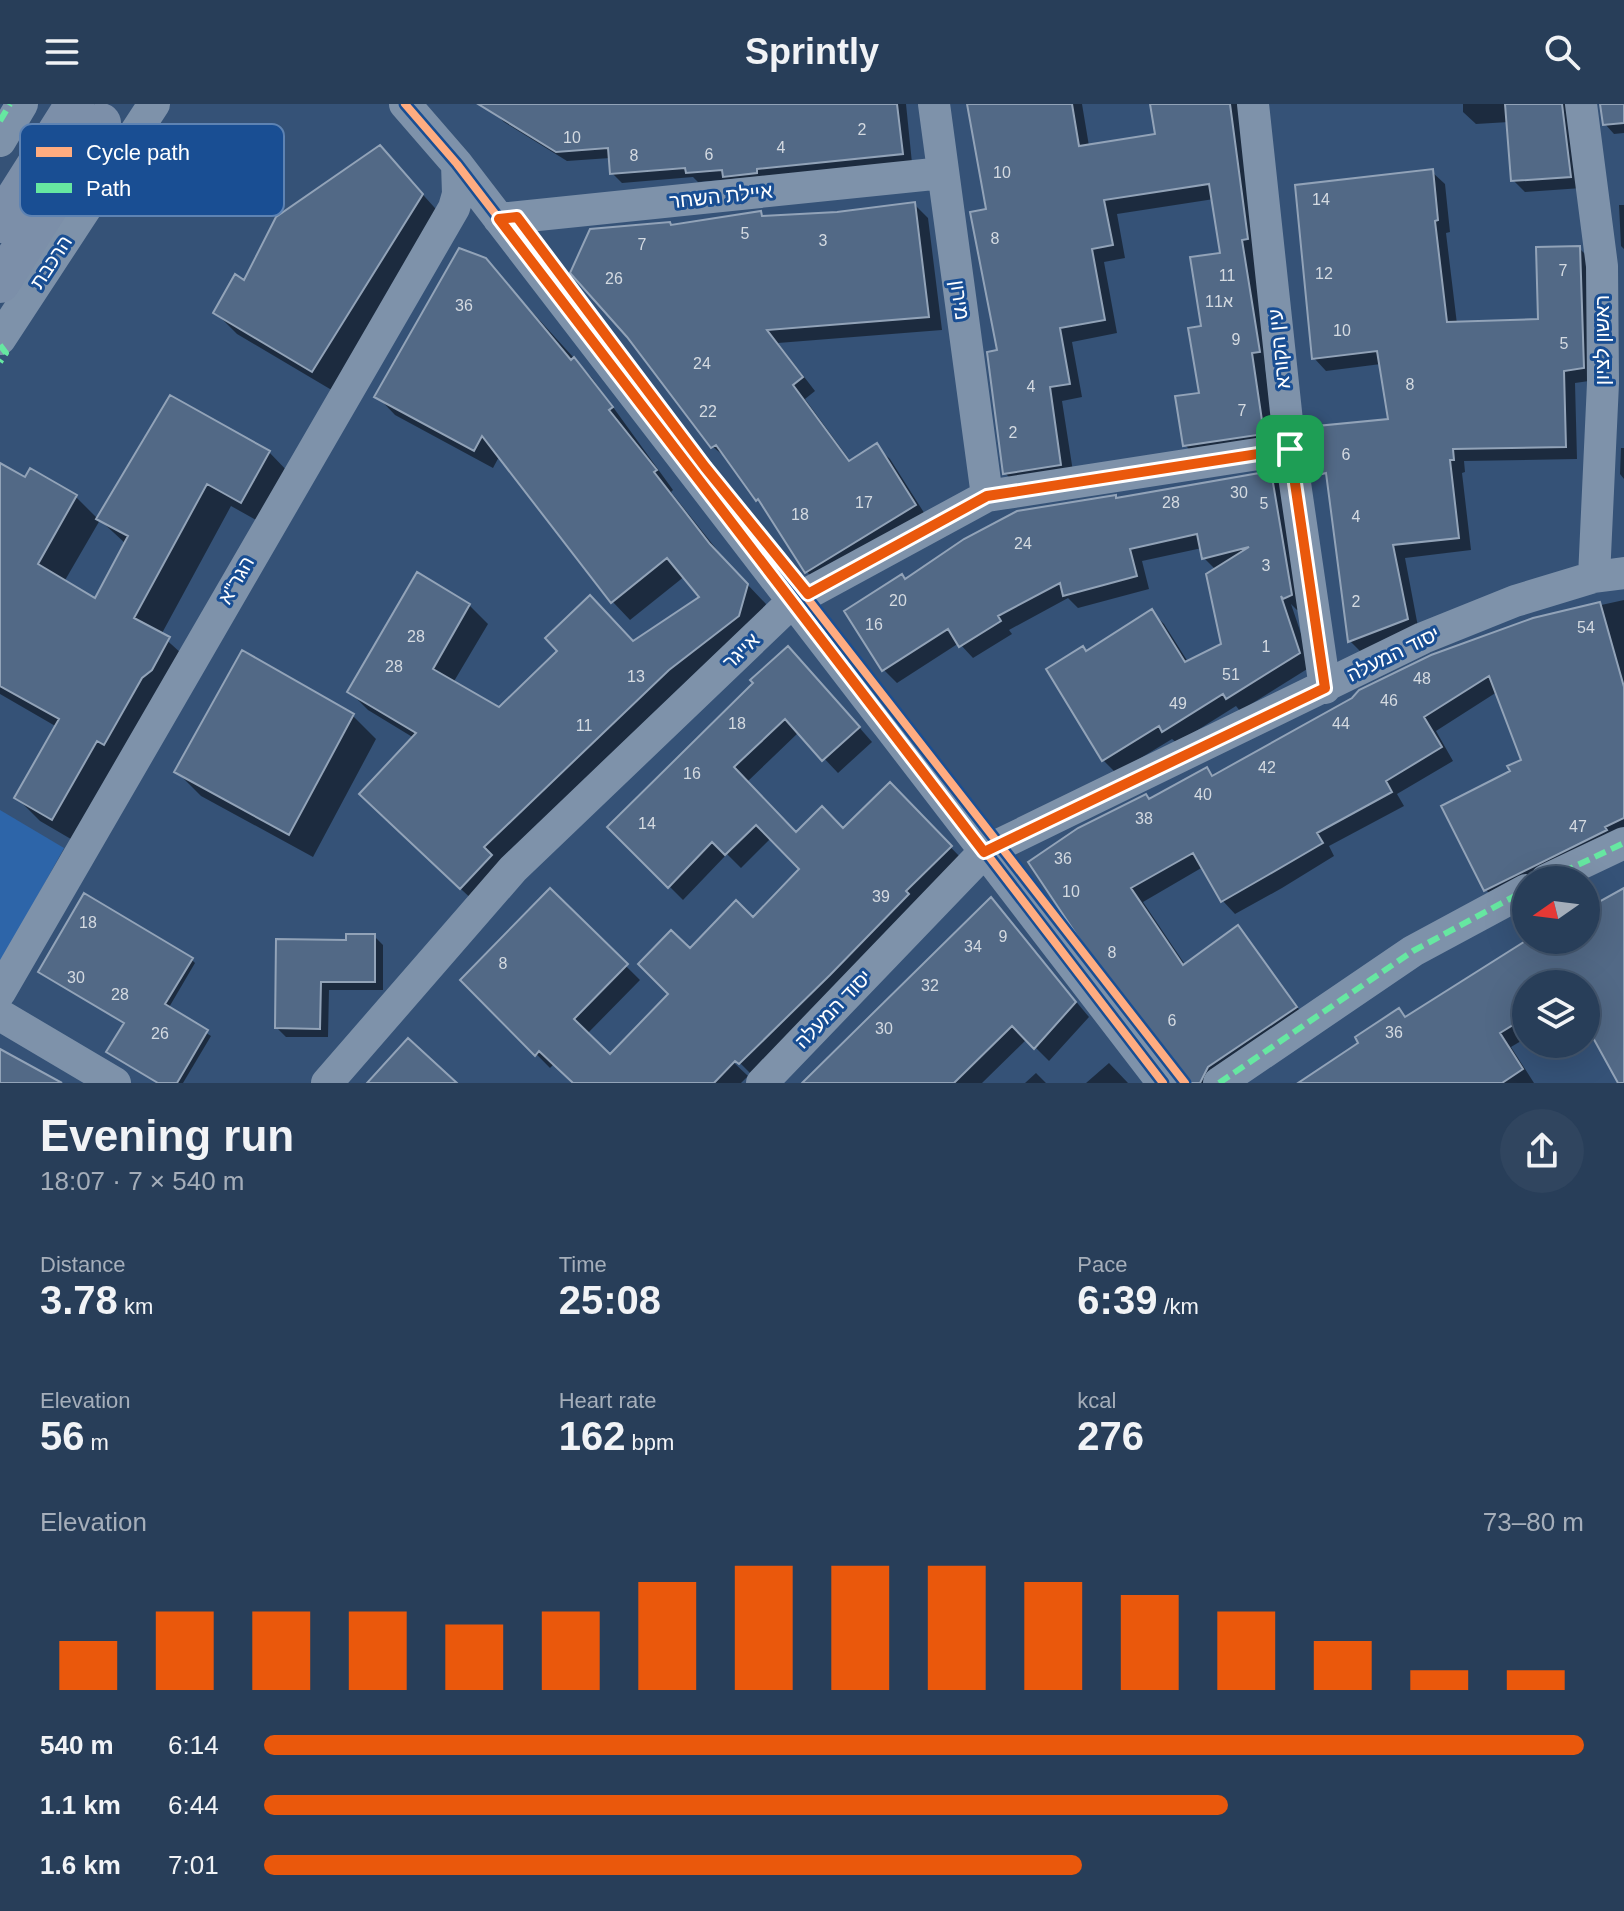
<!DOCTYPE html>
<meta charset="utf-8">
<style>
:root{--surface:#283e59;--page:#30455f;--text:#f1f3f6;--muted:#a5aeba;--line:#44576f;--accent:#ea580c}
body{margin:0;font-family:Helvetica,"Noto Sans Hebrew",sans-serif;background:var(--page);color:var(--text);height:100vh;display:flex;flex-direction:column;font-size:30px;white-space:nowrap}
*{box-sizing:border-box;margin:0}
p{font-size:26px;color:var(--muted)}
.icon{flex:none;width:44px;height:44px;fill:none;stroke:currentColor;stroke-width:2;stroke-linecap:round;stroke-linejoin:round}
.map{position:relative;height:979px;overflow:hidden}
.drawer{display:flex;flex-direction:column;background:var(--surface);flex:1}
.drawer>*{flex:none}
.needle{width:52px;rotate:256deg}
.tools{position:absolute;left:1512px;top:762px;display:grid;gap:16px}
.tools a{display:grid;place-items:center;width:88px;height:88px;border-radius:50%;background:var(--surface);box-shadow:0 8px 32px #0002,0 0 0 2px var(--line);font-size:40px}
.pin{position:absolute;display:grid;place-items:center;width:68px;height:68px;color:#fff;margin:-34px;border-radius:16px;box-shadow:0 4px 12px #0006}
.round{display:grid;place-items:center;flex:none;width:84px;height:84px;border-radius:42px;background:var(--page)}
.overview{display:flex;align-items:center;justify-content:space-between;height:136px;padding:0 40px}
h1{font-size:44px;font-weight:600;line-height:60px}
.stats{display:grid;grid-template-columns:repeat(3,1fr);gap:12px;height:136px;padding:8px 40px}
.stats div{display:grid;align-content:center}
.stats b{font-size:40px;font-weight:600}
.stats small{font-size:22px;font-weight:400}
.stats p{font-size:22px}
.chart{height:224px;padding:16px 40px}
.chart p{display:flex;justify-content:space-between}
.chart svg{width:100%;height:144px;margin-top:8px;stroke:var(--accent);stroke-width:6}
ul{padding:0 40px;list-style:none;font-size:26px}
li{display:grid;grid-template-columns:128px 96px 1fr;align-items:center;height:60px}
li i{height:20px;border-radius:10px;background:var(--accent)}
header{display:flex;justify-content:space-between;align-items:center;height:104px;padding:0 40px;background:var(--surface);font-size:36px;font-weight:600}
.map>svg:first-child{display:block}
.green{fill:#2d65a9}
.shadow{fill:#0007;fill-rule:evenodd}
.building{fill:#526986;stroke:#92a3b8;stroke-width:2}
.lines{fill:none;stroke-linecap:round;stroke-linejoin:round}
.minor{stroke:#7e92aa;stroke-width:32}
.major{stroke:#7c8fa9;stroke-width:40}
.quiet{stroke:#66e7a1;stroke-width:6;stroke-dasharray:12 6;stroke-linecap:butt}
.cycleway-casing{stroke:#194e93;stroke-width:13}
.cycleway{stroke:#ffac80;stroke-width:8}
.route-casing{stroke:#fff;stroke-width:16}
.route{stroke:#ea580c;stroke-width:10}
.labels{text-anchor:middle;stroke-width:6;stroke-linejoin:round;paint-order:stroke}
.number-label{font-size:16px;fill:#d4dae1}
.street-label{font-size:20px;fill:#fff;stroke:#194e93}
.key{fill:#194e93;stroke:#5e83b3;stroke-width:2}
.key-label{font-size:22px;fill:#fff}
</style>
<header><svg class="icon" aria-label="menu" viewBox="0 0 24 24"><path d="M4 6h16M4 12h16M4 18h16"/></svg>Sprintly<svg class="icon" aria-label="search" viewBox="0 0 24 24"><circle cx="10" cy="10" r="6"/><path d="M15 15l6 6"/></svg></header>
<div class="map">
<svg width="1624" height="979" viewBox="0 0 1624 979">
<rect width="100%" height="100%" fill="#355277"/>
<path class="green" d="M0,706L64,744L0,861Z"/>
<path class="shadow" d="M498,0H906L912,59L698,78L693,73L622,79L612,69L610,54L567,57L504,18L494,8Z
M969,0H1082L1089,42L1157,32L1152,0H1241L1273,261L1265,262L1277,343L1199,355L1185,341L1201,291L1203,224L1222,150L1214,95L1117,110L1125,154L1104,158L1117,229L1072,238L1082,293L1062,297L1074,374L1019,383L1005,369L988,107Z
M1463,0H1581L1582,84L1525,88L1513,76L1509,18L1476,20L1463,8Z
M1601,0H1624V35V29L1614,30L1605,20Z
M380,43L443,113L335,288L237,230L215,208Z
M1432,68L1445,80L1450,128L1446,129L1457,220L1540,217L1579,144L1592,157L1596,276L1575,279L1577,355L1464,357L1465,368L1462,369L1471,446L1405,454L1419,528L1363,550L1350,537L1329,374L1324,369L1390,317L1381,260L1326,267L1314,254Z
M914,100L928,114L942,226L778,239L815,287L805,295L851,358L876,342L890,355L928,415L820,481L807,468L767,406L728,355L713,343L628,232L728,117L761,109L765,114L837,110Z
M1619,101H1624V145L1621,142Z
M485,156L592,274L673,386L671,388L729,461L766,500L757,530L479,802L380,709L414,634L368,606L350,588L469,501L488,520L453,579L499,606L560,547L634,539L702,493L685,472L630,516L612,497L500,351L493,364L395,311L377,292Z
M1621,344H1624V375L1620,370Z
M269,348L292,372L265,421L231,402L161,531L192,559L76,738L40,717L16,693L57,623L0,590V364L26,376L31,367L76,393L98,415ZM100,416L126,440L96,497L64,478Z
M1270,369L1283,382L1304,504L1297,506L1291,500L1312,562L1240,607L1236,602L1177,639L1172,635L1116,669L1103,656L1086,548L1151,507L1164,520L1188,558L1223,541L1216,466L1204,454L1202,444L1142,457L1149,485L1078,504L1068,494L1009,526L1012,530L973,554L959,539L897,579L884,566L906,477L1118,396Z
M1624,496V733L1499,799L1486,786L1512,668L1523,657L1497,588L1436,627L1453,657L1397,690L1404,702L1329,742L1334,752L1282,784L1235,810L1222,796L1203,763L1143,798L1186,862L1237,824L1308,917L1219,979H1190L1104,868L1030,758L1207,665L1215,673L1533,516Z
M802,558L872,638L838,669L799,628L747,678L797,731L843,726L890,681L964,757L754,973L733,952L730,955L748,972L741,979H575L554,960L550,964L463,876L550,787L640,876L587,930L610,952L671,890L690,847L753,816L802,765L771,734L741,764L727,750L683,796L610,723Z
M352,611L376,635L313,753L201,692L177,668Z
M1624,788V979H1618L1586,918V880H1526V934L1511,943L1534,979H1302L1533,836H1586V808Z
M991,796L1089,913L1049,957L1027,935L982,979H802L866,922Z
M374,832L383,841V886H329L328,933H286L277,924L348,838Z
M191,855L195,859L168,905L211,932L183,979H159L126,920Z
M1109,959L1128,979H1086Z
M1036,969L1046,979H1025Z"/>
<path class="building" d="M478,0H897L903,50L757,65V69L723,73L722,66L686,69L685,64L610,70L608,44L556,48Z
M967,0H1072L1079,42L1155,30L1150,0H1230L1248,135L1242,136L1260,248L1252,249L1264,330L1183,342L1175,292L1199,289L1188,224L1201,222L1190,153L1220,149L1209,80L1104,96L1113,141L1092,145L1105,216L1060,224L1070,280L1050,283L1061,361L1003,370L987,248L997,246L970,108L986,105Z
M1505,0H1562L1571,73L1511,77Z
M1600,0H1624V19L1603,21Z
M380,41L423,90L312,268L213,209L235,170L244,176L276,113Z
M1433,65L1438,116L1435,117L1447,218L1538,215L1536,143L1580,142L1584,264L1564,267L1566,343L1453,345L1454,356H1450L1459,434L1393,441L1408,515L1348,538L1326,369L1322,370L1317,322L1388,315L1377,247L1312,255L1295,81Z
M915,98L929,213L767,226L803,273L793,281L849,357L877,339L916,401L805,469L758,395L756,397L716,341L711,344L627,233L570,169L590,125L670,118L671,121L761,107L762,112L837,108Z
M459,144L486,154L571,256L574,253L613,303L609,306L657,366L654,368L710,440L748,480L739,512L669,566L484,743L492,751L460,785L359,690L416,629L347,588L417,468L470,500L433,565L499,603L557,547L545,534L590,491L633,537L699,493L667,454L611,499L482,332L474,347L374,293Z
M170,291L270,347L241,399L207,380L134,514L170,533L152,566L142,574L104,641L97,637L52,716L14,694L59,615L0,582V359L25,373L30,364L77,391L38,460L95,494L128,432L96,415Z
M1271,367L1292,491L1283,495L1281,492L1300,549L1226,595L1223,590L1162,628L1159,622L1102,657L1046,565L1083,542L1086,547L1152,505L1185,558L1221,540L1206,470L1249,443L1202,455L1197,430L1130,445L1137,472L1063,492L1060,479L998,512L1001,517L959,543L948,525L882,567L844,507L902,470L905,475L964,435L1017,407L1116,391V394Z
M1600,498L1624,583V714L1605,723L1607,726L1484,787L1441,702L1510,667L1507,662L1521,656L1489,572L1424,613L1442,643L1386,677L1392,688L1317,729L1323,739L1268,771L1221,798L1193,749L1131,784L1183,861L1238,821L1297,903L1208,963L1200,979H1188L1104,867L1102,869L1028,758L1078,724L1146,690L1149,695L1207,663L1212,672L1352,594L1359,586L1431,551L1533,514Z
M788,542L860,623L822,657L785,615L734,663L796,728L822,702L843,724L890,678L952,742L906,787L909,790L830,871L739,960L735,957L714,979H573L539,947L535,952L460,876L550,784L628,860L574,915L610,950L668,890L638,860L671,826L690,844L736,796L753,813L799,765L756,721L725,751L712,738L668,784L607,723L753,579L750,576Z
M242,546L354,610L289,731L174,668Z
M1624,784V979H1618L1586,921V880H1526V913L1500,929L1523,965L1502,979H1298L1358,939L1355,933L1399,904L1405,913L1527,836H1586V805Z
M84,789L193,854L165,900L208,926L177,979H158L106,948L124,919L38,868Z
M991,793L1076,898L1034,945L1012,922L954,979H802Z
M346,830H375V878H321L320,925L275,924L276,835L346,836Z
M408,934L457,979H367Z
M0,945L62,979H0Z"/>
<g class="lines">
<path class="minor" d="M405,0L457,60L1163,979
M934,0L987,392
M1253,0L1290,345L1325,584
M1581,0L1602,162L1603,279L1594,473
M0,37L22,0
M499,115L943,69
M0,235L154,0
M1546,776L1624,739
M0,888L454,104L458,90L457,60
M0,911L115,979
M327,979L513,765L792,498L987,392L1290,345
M762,979L984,748L1423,534L1515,497L1594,473L1624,469
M1219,979L1413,847L1526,786"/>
<path class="major" d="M0,119L74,2
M0,179L101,19"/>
<path class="quiet" d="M0,17L10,0
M0,241L6,249L0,258
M1546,776L1624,739
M1219,979L1413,847L1526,786"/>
<defs>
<path id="cycleway" d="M405,0L457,60L1163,979
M517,113L654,295
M702,359L1185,979"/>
</defs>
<use href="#cycleway" class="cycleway-casing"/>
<use href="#cycleway" class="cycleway"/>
</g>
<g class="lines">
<defs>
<path id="route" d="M517,113L705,363L808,490L987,392L1290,345L1325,584L984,748L499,115Z"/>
</defs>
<use href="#route" class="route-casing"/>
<use href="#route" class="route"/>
</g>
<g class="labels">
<g class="number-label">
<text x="862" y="31">2</text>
<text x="572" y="39">10</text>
<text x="781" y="49">4</text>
<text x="709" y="56">6</text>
<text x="634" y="57">8</text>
<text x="1002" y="74">10</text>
<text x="1321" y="101">14</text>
<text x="745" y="135">5</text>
<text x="995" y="140">8</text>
<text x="823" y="142">3</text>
<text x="642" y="146">7</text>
<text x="1563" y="172">7</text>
<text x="1324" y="175">12</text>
<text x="1227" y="177">11</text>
<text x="614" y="180">26</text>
<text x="1219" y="203">11א</text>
<text x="464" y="207">36</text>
<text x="1342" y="232">10</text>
<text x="1236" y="241">9</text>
<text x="1564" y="245">5</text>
<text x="702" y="265">24</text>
<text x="1410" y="286">8</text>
<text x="1031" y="288">4</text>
<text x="1242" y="312">7</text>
<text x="708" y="313">22</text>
<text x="1013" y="334">2</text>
<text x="1346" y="356">6</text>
<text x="1239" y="394">30</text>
<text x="864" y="404">17</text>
<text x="1171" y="404">28</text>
<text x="1264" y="405">5</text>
<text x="800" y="416">18</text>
<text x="1356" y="418">4</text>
<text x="1023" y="445">24</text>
<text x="1266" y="467">3</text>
<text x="898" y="502">20</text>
<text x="1356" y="503">2</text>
<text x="874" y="526">16</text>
<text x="1586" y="529">54</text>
<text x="416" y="538">28</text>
<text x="1266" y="548">1</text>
<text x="394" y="568">28</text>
<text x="1231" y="576">51</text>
<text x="636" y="578">13</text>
<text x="1422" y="580">48</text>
<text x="1389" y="602">46</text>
<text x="1178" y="605">49</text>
<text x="737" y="625">18</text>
<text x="1341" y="625">44</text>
<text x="584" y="627">11</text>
<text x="1267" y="669">42</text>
<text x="692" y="675">16</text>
<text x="1203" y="696">40</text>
<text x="1144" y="720">38</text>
<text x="647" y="725">14</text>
<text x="1578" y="728">47</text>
<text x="1063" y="760">36</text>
<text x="1071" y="793">10</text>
<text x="881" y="798">39</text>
<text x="88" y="824">18</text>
<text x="1003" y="838">9</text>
<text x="973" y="848">34</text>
<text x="1112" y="854">8</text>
<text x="503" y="865">8</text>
<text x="76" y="879">30</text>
<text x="930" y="887">32</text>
<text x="120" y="896">28</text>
<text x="1172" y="922">6</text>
<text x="884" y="930">30</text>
<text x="1394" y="934">36</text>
<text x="160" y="935">26</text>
</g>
<g class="street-label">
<text transform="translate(721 92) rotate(-6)" y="7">איילת השחר</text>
<text transform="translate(51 158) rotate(-57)" y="7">הרכבת</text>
<text transform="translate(960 196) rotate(82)" y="7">מירון</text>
<text transform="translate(1602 236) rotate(-90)" y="7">ראשון לציון</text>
<text transform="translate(1279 245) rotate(-96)" y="7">עין הקורא</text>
<text transform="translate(236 476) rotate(-60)" y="7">הגר"א</text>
<text transform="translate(741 547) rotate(-44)" y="7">אייגר</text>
<text transform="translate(1393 550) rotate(-26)" y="7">יסוד המעלה</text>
<text transform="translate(833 905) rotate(-46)" y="7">יסוד המעלה</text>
</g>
</g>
<rect x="20" y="20" width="264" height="92" rx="12" class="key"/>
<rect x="36" y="43" width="36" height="10" fill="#ffac80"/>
<rect x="36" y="79" width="36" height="10" fill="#66e7a1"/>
<g class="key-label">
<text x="86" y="56">Cycle path</text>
<text x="86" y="92">Path</text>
</g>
</svg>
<div class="tools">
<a><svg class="needle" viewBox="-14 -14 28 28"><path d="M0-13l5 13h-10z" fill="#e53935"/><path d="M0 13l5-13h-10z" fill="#a5aeba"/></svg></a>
<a><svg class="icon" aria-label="layers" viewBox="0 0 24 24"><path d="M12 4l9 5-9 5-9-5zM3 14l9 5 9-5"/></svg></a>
</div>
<div class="pin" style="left:1290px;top:345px;background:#1e9e55"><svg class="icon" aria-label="arrive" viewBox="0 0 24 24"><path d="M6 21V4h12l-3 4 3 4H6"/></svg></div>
</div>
<section class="drawer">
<div class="overview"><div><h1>Evening run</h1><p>18:07 · 7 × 540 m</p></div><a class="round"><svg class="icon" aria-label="share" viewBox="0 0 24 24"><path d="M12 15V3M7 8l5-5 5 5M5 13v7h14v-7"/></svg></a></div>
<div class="stats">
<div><p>Distance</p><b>3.78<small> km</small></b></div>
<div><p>Time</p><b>25:08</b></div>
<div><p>Pace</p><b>6:39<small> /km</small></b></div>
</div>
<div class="stats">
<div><p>Elevation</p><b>56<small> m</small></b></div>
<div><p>Heart rate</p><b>162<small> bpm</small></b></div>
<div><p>kcal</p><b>276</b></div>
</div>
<div class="chart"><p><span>Elevation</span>73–80 m</p>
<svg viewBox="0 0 160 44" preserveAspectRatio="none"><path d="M5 44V29M15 44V20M25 44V20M35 44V20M45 44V24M55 44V20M65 44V11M75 44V6M85 44V6M95 44V6M105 44V11M115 44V15M125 44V20M135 44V29M145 44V38M155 44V38"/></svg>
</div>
<ul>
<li><b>540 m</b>6:14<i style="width:100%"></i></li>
<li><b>1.1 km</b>6:44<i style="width:73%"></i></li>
<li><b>1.6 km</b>7:01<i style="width:62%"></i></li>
</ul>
</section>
